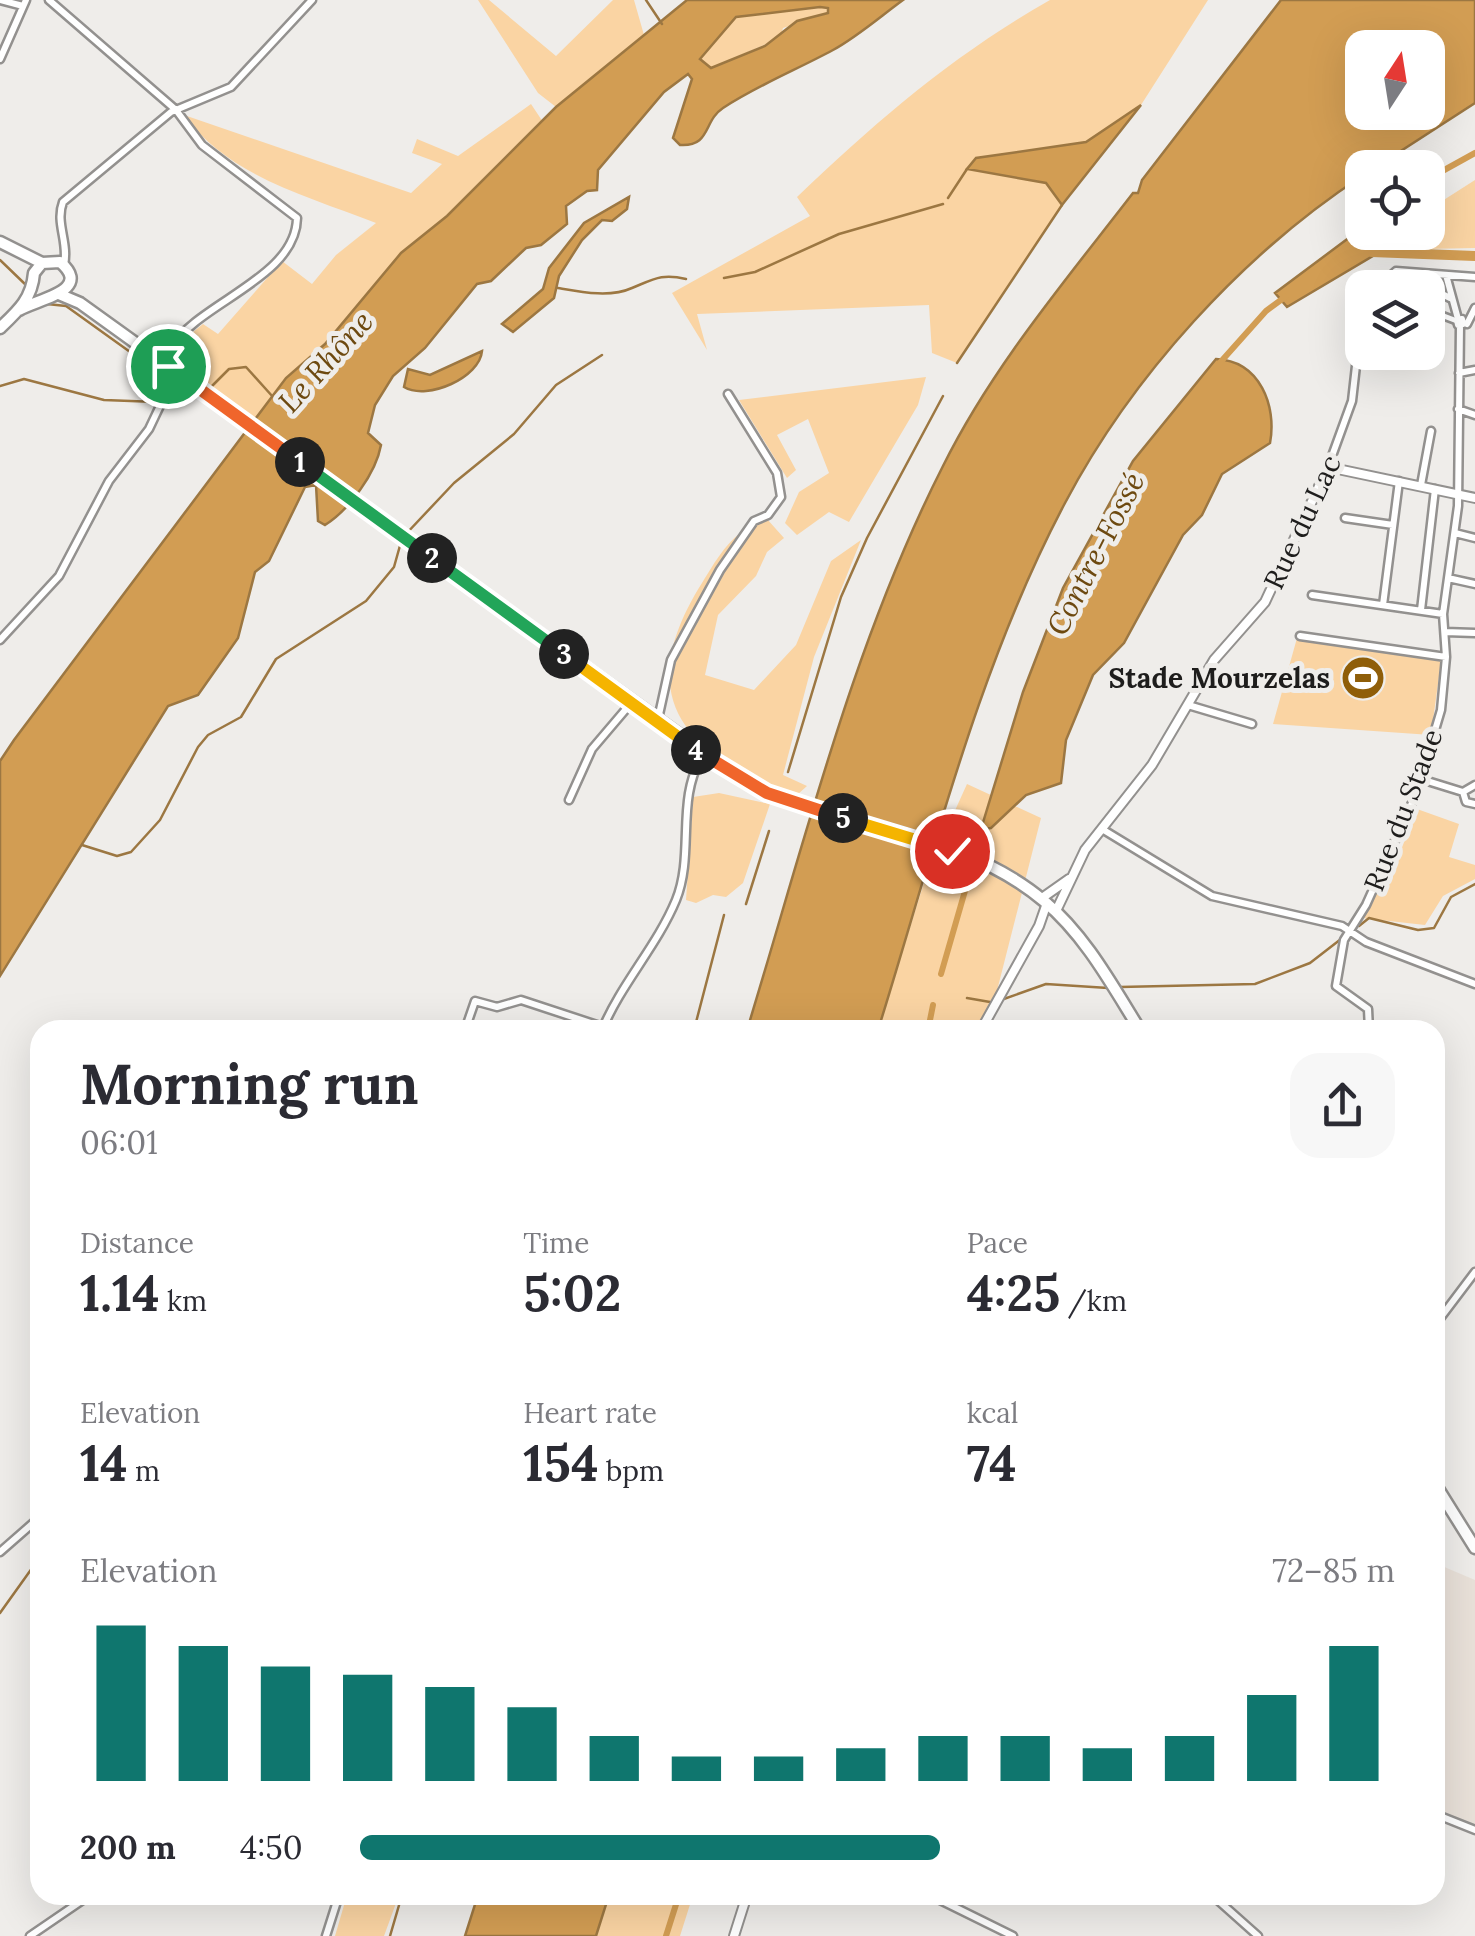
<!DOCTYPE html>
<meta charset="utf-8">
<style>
:root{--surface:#fff;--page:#f7f7f7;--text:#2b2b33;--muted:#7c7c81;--accent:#0f766e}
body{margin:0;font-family:Lora,serif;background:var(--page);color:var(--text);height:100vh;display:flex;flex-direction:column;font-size:38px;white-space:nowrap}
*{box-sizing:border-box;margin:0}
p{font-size:32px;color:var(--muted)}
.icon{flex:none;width:55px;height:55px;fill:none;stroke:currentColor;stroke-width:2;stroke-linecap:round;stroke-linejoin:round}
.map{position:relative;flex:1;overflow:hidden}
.panel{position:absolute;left:30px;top:1020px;width:1415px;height:885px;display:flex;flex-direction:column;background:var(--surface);border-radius:30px;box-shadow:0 10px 40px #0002}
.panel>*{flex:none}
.needle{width:65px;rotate:12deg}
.fabs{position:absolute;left:1345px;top:30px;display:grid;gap:20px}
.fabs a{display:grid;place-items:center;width:100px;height:100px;border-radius:20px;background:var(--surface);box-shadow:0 10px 40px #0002;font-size:50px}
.pin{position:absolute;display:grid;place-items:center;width:85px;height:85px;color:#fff;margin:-42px;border:5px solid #fff;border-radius:50%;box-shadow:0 2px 10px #0007}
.km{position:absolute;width:50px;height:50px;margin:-25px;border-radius:50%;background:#222;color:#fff;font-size:28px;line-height:50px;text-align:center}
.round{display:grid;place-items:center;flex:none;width:105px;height:105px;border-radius:30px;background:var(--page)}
.headline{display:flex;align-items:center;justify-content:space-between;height:170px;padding:0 50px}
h1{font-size:55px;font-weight:800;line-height:75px}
.metrics{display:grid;grid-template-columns:repeat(3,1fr);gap:15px;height:170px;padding:10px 50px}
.metrics div{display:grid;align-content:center}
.metrics b{font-size:50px;font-weight:800}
.metrics small{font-size:28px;font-weight:400}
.metrics p{font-size:28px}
.chart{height:280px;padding:20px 50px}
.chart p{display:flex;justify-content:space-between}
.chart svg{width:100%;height:180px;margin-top:10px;stroke:var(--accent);stroke-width:6}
ul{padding:0 50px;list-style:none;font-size:32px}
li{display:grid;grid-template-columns:160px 120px 1fr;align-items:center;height:75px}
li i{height:25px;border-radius:12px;background:var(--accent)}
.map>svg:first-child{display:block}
.built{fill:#e9e1d9}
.green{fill:#fad4a3}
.water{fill:#d29d53;stroke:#9c7742;stroke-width:2.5;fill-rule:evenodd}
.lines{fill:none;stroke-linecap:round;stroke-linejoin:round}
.stream{stroke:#9c7742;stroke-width:2.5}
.canal{stroke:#d29d53;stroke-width:6}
.river{stroke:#d29d53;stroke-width:10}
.pedestrian-casing{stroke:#93918f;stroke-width:10}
.minor-casing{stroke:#93918f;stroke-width:11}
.tertiary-casing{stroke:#93918f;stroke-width:12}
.primary-casing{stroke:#93918f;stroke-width:15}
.pedestrian{stroke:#fff;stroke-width:5}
.minor{stroke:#fff;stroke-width:6}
.tertiary{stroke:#fff;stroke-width:8}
.primary{stroke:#fff;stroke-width:10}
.split-1-casing{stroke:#fff;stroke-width:20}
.split-2-casing{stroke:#fff;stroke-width:20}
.split-3-casing{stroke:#fff;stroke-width:20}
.split-4-casing{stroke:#fff;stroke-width:20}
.split-5-casing{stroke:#fff;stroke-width:20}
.split-6-casing{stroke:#fff;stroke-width:20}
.split-1{stroke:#f0652b;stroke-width:12}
.split-2{stroke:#22a559;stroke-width:12}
.split-3{stroke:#22a559;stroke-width:12}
.split-4{stroke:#f5b400;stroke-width:12}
.split-5{stroke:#f0652b;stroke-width:12}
.split-6{stroke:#f5b400;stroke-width:12}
.labels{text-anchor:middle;stroke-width:10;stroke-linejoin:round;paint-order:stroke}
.street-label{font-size:28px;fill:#1e1d1c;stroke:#efedea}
.poi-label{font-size:28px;font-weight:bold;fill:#1e1d1c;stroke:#efedea;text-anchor:end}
.water-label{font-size:30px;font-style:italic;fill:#6d4910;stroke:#efedea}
</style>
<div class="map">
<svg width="1475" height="1936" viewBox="0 0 1475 1936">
<rect width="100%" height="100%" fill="#efedea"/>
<path class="built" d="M1442,1566L1475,1580V1827L1435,1810V1611Z"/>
<path class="green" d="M478,0H489L556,56L613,0H634L644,35L556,107L538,93Z
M1050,0H1208L1141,105L1086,142L977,158L968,169L1046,183L1062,205L957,363L932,353L929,305L697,314L707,350L672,293L810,216L797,197C878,120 952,56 1050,0Z
M828,7L829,13L783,28L780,38L711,68L700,59L736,17Z
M531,104L543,122L447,216L401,253L325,344L286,378L255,421L173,360L183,340L203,324L218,334L282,261L312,284L336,255L376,223C308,196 229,177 184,115L411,193L442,164L412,153L417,139L458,156Z
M1475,180V248L1426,249L1389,234L1428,232V210Z
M926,377L918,405L849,522L829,512L797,535L785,523L799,492L829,473L808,419L777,435L796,470L787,478L739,400Z
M767,519L784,538L767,552L756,576L718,615L705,675L754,690L796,645L831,561L861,540L814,657L783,775L807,786L797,795C684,756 630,697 702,583C720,554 733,530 767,519Z
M1297,638L1442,654L1431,735L1273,724Z
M967,784L1041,818L987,1030H878L928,870Z
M719,793L770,804L743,883L726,897L713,895L696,903L686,900L693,797Z
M1417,809L1459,824L1449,857L1475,865V879L1443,896L1425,925L1362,918L1401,850Z
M347,1895H399L384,1936H335Z
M609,1895H693L680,1936H596Z"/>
<path class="water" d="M687,0H903C881,16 857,37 833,50C796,70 758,85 723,108C703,121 711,147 680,145L673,138L692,79L688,74L664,92L598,170L597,190L587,191L566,206L567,224L541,245L526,248L491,281L477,284L425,348L393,376L375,405L368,433L381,445C376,473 349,510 325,525L318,521L316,485L305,487L269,561L255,572L238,638L198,695L168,706L0,976V761L14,740L286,378L325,344L401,253L447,216L556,107ZM820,7L828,8V13L797,21L765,46L711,68L700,59L736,17Z
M1281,0H1475V103L1376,167L1362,168V176C1242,255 1132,376 1065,503C978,667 933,854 878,1030H747C805,841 853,643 943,466C992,367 1066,280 1133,193H1138L1142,180ZM1362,48H1428V112H1362Z
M1141,105L1062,205L1046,183L967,169L976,158L1086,142Z
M629,197L627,209L612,221L602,220L582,240L559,276L554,298L513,332L502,324L543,289L549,268L584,223Z
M1362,228V232L1394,233L1383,250L1287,307L1275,293Z
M482,351C480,377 428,401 404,387L408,369L430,375Z
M1216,359C1260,361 1277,406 1270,443L1222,474L1202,515L1183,535L1124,643L1093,675L1066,740L1061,783L1026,795L991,828L981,829L1023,692L1063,588L1133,461Z
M478,1895H609L596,1936H465Z"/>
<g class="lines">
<path class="stream" d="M646,0L662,24
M948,198L967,169
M0,260L27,286
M724,278L755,272L839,234L943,204
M558,288C581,292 610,298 632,288C654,279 662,273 686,279
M47,304L66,306L165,377
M957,363L1062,205
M176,384L191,395
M0,386L24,379L104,400L157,402
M209,389L229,369L246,367L273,397
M166,401L199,395
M405,535L454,483L514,434L556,385L602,355
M788,772L841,597L867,538L943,396
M82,845L117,856L131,852L160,820L198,747L208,735L241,717L276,659L366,601L394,567L401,542
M746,904L769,831
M1359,926L1369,918L1418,930L1434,928L1451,897L1475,884
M1120,987L1255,984L1310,963L1341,939
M967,998L990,1002
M1001,1000L1046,984L1108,988
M694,1030L724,915
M0,1613L40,1557
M390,1936L402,1895"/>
<path class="canal" d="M1428,179L1475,153
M1217,366L1266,311L1285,297
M941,974L967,884
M928,1030L933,1005
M666,1936L679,1895"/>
<path class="river" d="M1372,252L1475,256"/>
<defs>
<path id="pedestrian" d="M1428,310L1457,321"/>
<path id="minor" d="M0,0L23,6
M49,0L176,110L202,145L297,218C296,278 198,303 172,347
M0,59L26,0
M64,265C69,242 55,223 63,202L171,112L231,87L312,0
M1402,274L1450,298
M1446,275L1458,319
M1377,288L1396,271L1475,277
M1462,319L1463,324L1458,325L1457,320Z
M1467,324L1475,308
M1356,337L1351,321L1362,305
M1459,373L1475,370
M1458,409L1475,415
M1328,467L1352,401L1362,313
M1421,485L1431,431
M1345,518L1393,525
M1455,533L1475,538
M1448,578L1475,584
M1312,595L1443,614
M1383,605L1399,481
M1421,610L1435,489
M1445,632L1475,633
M1300,636L1446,657
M0,640L59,576L109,481L149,429L176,372
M1188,705L1252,724
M658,719L671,660L720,570L754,521L768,515L781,497L777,473L728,394
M1421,779L1463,792L1475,785
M1463,792L1466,802L1475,804
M569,800L592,749L632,702
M1102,829L1212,896L1342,926L1366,942L1475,984
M465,1030L475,1001L497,1007L521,1000L603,1027
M602,1030C621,984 657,946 676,900C695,853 675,799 703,755
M1369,1030L1368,1009L1336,986L1344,940L1366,905L1416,794L1441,710L1446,657L1443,614L1458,506L1460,326
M1435,1325L1475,1272
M0,1552L40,1517
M1435,1814L1475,1830
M930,1895L1013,1936
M1212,1895L1258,1936
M30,1936L90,1895
M326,1936L339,1895"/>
<path id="tertiary" d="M1042,898L1069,879
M1056,911L1085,850L1152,765L1214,660L1265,602L1328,467L1475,498
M981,1030L1039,926L1047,903
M734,1936L747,1895"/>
<path id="primary" d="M0,242L42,263L60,262C94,291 37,299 19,310
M61,295L80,303L745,782C840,828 962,831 1044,901C1085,935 1112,985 1140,1030
M0,328C19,310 32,298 34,273L42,263
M1435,1484L1475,1548"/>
</defs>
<use href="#pedestrian" class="pedestrian-casing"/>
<use href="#minor" class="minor-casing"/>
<use href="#tertiary" class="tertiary-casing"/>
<use href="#primary" class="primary-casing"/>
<use href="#pedestrian" class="pedestrian"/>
<use href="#minor" class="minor"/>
<use href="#tertiary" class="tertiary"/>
<use href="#primary" class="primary"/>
</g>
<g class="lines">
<defs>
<path id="split-1" d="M168,366L300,462"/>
<path id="split-2" d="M300,462L432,558"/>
<path id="split-3" d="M432,558L564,654"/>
<path id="split-4" d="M564,654L696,750"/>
<path id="split-5" d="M696,750L767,793L843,818"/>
<path id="split-6" d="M843,818L952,851"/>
</defs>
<use href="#split-1" class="split-1-casing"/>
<use href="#split-2" class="split-2-casing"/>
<use href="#split-3" class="split-3-casing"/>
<use href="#split-4" class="split-4-casing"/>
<use href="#split-5" class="split-5-casing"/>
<use href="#split-6" class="split-6-casing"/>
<use href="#split-1" class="split-1"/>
<use href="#split-2" class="split-2"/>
<use href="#split-3" class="split-3"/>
<use href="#split-4" class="split-4"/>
<use href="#split-5" class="split-5"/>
<use href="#split-6" class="split-6"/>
</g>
<defs>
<symbol id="stadium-disc" viewBox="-11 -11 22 22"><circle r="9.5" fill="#8f5e09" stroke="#efedea"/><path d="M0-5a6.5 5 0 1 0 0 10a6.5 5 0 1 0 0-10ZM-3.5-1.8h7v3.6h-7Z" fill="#fff"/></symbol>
</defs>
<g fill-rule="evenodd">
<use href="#stadium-disc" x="1338" y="653" width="50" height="50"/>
</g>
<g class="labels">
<g class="street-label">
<text transform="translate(1302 522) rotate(-65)" y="10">Rue du Lac</text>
<text transform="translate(1403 810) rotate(-69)" y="10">Rue du Stade</text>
</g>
<g class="poi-label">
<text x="1330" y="688">Stade Mourzelas</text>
</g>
<g class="water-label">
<text transform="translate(326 362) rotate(-48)" y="10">Le Rhône</text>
<text transform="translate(1096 554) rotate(-63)" y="10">Contre-Fossé</text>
</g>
</g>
</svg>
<div class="fabs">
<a><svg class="needle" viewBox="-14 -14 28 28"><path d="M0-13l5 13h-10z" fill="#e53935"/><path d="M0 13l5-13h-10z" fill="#7c7c81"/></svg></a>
<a><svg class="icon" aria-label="locate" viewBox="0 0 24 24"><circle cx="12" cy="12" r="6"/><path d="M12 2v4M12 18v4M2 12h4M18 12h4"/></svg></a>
<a><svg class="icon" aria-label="layers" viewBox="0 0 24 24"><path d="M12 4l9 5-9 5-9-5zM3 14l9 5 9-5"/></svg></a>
</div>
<div class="pin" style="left:168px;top:366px;background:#1e9e55"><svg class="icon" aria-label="arrive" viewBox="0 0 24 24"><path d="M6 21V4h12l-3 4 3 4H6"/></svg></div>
<div class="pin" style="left:952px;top:851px;background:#d93025"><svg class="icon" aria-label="check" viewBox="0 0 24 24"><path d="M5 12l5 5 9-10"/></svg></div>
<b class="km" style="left:300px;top:462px">1</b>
<b class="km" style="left:432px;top:558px">2</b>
<b class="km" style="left:564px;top:654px">3</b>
<b class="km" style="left:696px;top:750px">4</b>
<b class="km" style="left:843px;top:818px">5</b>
<section class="panel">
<div class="headline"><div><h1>Morning run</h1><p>06:01</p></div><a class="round"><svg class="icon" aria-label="share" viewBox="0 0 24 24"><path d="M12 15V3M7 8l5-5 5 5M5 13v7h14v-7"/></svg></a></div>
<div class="metrics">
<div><p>Distance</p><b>1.14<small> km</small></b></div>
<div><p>Time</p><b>5:02</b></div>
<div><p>Pace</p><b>4:25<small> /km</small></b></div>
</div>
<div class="metrics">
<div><p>Elevation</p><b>14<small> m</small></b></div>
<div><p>Heart rate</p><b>154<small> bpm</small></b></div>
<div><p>kcal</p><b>74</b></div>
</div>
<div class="chart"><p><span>Elevation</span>72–85 m</p>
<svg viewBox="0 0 160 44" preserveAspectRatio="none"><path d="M5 44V6M15 44V11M25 44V16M35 44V18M45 44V21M55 44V26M65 44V33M75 44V38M85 44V38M95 44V36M105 44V33M115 44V33M125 44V36M135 44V33M145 44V23M155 44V11"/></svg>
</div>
<ul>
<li><b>200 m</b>4:50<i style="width:56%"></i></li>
</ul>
</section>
</div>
